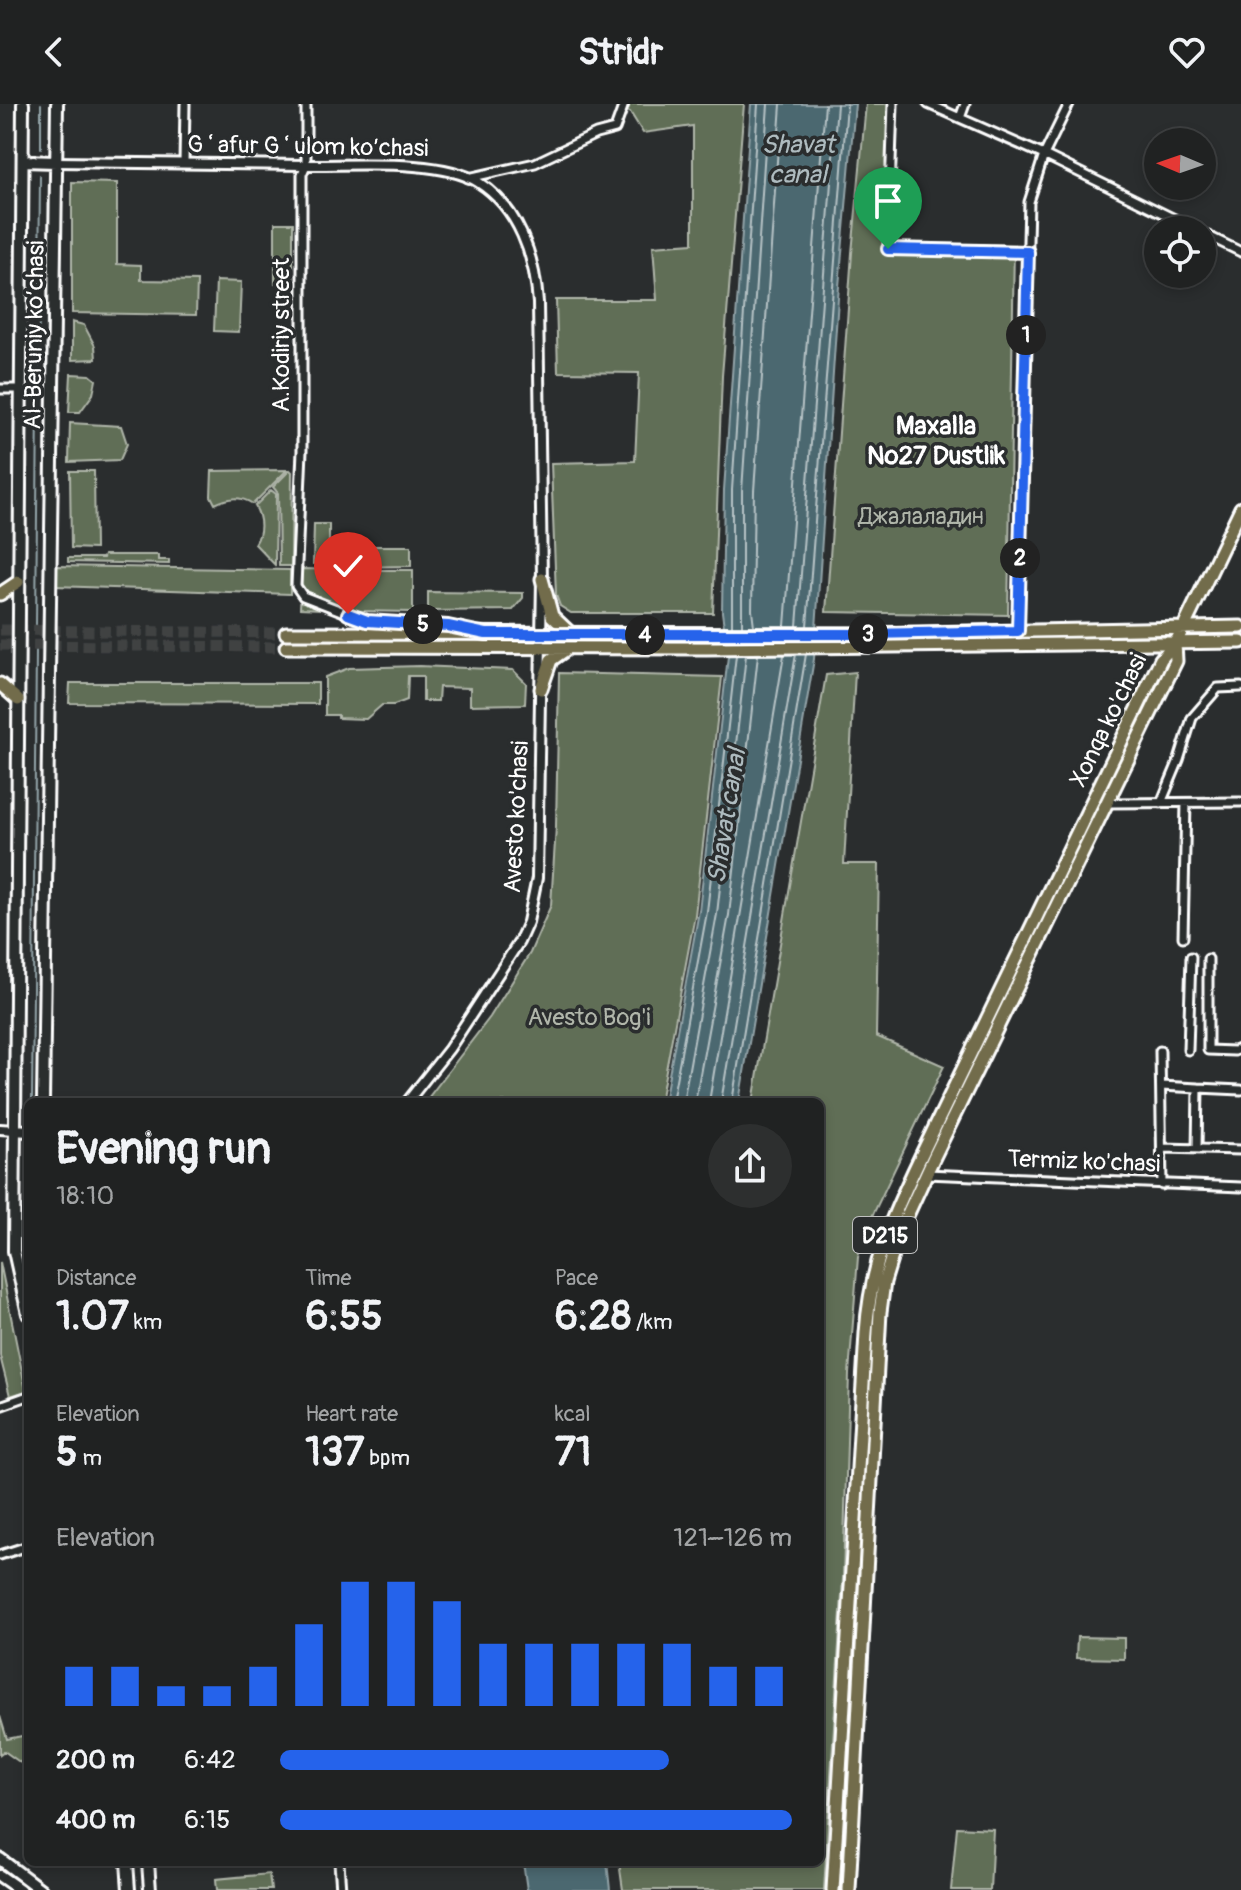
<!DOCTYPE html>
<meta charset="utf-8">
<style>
:root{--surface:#202222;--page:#2d2f2f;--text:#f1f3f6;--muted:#a2a4a5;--line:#3d3f40;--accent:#2563eb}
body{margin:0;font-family:Pangolin,sans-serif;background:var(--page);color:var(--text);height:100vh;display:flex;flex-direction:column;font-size:30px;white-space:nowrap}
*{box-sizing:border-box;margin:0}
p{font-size:26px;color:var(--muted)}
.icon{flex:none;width:44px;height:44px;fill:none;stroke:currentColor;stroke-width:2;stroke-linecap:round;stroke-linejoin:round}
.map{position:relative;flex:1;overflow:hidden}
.drawer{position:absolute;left:24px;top:994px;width:800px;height:768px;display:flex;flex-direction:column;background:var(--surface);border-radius:12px;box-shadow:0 4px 12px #0003,0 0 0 2px var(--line)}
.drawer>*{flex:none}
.needle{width:52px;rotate:272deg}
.buttons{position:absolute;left:1144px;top:24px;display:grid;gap:16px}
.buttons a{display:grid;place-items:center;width:72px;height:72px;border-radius:50%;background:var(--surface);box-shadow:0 4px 12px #0003,0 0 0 2px var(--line);font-size:40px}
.pin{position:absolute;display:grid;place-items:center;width:68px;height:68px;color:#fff;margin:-82px -34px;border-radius:50% 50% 50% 0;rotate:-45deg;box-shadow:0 0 8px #0007}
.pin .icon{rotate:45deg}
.km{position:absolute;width:40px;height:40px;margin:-20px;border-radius:50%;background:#222;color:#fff;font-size:22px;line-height:40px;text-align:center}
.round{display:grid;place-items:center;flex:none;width:84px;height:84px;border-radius:42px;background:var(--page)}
.overview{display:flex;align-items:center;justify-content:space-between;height:136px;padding:0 32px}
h1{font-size:44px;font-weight:700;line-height:60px}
.metrics{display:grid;grid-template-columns:repeat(3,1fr);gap:12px;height:136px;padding:8px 32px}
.metrics div{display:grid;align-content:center}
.metrics b{font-size:40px;font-weight:700}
.metrics small{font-size:22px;font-weight:400}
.metrics p{font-size:22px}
.chart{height:224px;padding:16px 32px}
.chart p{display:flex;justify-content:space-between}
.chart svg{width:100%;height:144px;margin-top:8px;stroke:var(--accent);stroke-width:6}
ul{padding:0 32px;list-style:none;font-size:26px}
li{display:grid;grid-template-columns:128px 96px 1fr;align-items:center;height:60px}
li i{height:20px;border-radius:10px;background:var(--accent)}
header{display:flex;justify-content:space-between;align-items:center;height:104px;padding:0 32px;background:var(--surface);font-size:36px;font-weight:700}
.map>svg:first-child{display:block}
.green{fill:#606e56;stroke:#b0b6aa;stroke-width:2}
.water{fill:#4b6870;stroke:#93a4a9;stroke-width:2}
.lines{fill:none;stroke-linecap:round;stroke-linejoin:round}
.shore{stroke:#b7c3c6;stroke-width:2}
.stream{stroke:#93a4a9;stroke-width:2}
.primary-tunnel{stroke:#3f4243;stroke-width:11;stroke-dasharray:11 5.5;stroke-linecap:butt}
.minor-casing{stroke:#fff;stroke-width:13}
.tertiary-casing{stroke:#fff;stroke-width:14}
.secondary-casing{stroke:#fff;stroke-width:16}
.primary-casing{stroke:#fff;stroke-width:17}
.minor{stroke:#2a2d2e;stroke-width:7}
.tertiary{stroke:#2a2d2e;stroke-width:8}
.secondary{stroke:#2a2d2e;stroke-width:10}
.primary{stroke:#726c4b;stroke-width:11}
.route-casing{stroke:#fff;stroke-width:16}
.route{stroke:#2563eb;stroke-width:10}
.labels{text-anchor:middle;stroke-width:7;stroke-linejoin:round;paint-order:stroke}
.shield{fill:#2a2d2e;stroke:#bfc0c0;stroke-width:2}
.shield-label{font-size:22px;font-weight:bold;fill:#fff}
.street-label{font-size:24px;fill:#fff;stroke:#2a2d2e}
.park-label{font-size:24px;fill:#b0b6aa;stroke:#2a2d2e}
.water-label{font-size:26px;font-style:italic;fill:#aebbbf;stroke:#2a2d2e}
.neighbourhood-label{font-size:26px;font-weight:bold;fill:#fff;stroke:#2a2d2e}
</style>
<header><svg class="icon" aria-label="back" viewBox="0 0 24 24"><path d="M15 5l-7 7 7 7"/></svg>Stridr<svg class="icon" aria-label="heart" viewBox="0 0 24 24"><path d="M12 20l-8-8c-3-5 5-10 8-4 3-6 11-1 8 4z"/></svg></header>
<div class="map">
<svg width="1241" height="1786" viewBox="0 0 1241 1786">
<rect width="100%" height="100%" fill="#2a2d2e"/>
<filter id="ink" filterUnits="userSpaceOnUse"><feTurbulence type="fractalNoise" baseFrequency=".0125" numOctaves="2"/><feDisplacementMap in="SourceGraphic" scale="16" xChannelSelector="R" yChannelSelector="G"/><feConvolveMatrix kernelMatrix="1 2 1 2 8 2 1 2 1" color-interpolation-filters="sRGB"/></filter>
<g filter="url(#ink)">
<path class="green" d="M626,0H744L722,272L713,509H571L560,502L556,491L551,359L635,357L639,269L558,268L556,196H657L653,142L693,139V22L643,29L630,8L625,7Z
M866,0H891V140L1014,141L1008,511L826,508L852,149Z
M72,78L117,79V160L141,161V176L197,177L196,211L72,209Z
M275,119H293V180L275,179Z
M216,177L241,178L239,228L214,227Z
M72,218L84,221L95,242L96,255L72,256Z
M71,270L90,271L96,276L93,290L80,308H69Z
M70,319L121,322L127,340L120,356L69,358Z
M287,366L253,400C240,392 229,393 215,400L211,392L212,367Z
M290,366L292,368L291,462H279L278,389L273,383Z
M70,367H94L95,445L71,444Z
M271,386L276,390L275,461L255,440C263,427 262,415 255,402Z
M314,420H329V439L344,448V460H313Z
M357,442H411V462L351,463V448Z
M104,451H158V456H169V460L68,458V454H103Z
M56,462L290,466V490L55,482Z
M302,465L345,466L346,506L300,504Z
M349,466H413V508L356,507L349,503Z
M428,488L523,489V494L513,506L428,507Z
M419,562L513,566L526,579L525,600L470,601V584L439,583L438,597H423V572H408L407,596L394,601H382L366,615L338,614V611H325V573L349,564Z
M855,568L844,760H879L876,932L944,962L867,1123L858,1153L849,1270L843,1474L824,1786H623L619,1758H820V998H753L826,571Z
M559,569L722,573L695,811L660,998H425L490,913L530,849L551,801L556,722Z
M70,579H318V600L69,599Z
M0,1158L26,1287L10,1292L0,1252Z
M1077,1533L1124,1534V1555L1076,1554Z
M0,1612L7,1635L27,1631L28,1664L4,1647L0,1650Z
M957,1723L993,1725L990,1786H951Z
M269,1770L271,1786H217L216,1775Z"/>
<path class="water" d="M751,0H855L838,194L814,555L739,998H664L699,807L728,552L722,508L724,386Z
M523,1758H607L610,1786H527Z"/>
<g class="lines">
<path class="shore" d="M732,522V386L758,0
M742,522V387L768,0
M754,522L752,506L754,387L781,0
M785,522L825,0
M797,522L837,0
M807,522L847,0
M672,998L707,808L736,551
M683,998L717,810L746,551
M695,998L729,811L758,551
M709,998L784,551
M721,998L796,550
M732,998L806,550"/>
<path class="stream" d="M41,44V0
M36,522L40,72
M32,998L36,547
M141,1758L144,1786"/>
<path class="primary-tunnel" d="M0,526L286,529
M0,541L286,543"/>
<defs>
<path id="minor" d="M306,0V61L302,70V347L296,482L303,492L367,517L448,522L464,525
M893,0L888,145L1028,148
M928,0L1044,51L1197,126
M960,14L965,0
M184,59L185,0
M468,74L535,59L596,30L615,25L624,0
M1202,129L1241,148
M0,285H19
M1018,530L1029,98L1044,51L1069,0
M1108,699L1241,698
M1161,699L1179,656L1192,614L1218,584L1241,583
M1183,833L1186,699
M1208,855V946L1234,947L1241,944
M1188,946L1191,853
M1160,947L1162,1081
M1161,982L1198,984
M1163,1044L1241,1046
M1197,1045L1198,984L1241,986
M926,1070L1241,1083
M0,1302L28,1292
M0,1451L28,1442
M339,1758L341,1786"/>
<path id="tertiary" d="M56,58C139,59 222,60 305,61C351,62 439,54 478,78C519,104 535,153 538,199L542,475L537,774L528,818L519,838L449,945L407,998
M0,1025L15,1026"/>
<path id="secondary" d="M23,0L14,1147L28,1210
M23,57L56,58
M43,998L57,0
M15,1026L28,1027
M0,1755L41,1786
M127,1758L129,1786
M148,1758L150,1786
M0,1772L20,1786"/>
<path id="primary" d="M542,475L552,512L571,530
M0,490L18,478
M286,529L869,530L1241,523
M286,543L707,544L1241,538
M0,580L18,596
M541,585L551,556L568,544
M833,1786L866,1229C871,1158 891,1115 921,1052L1161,555L1175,539L1183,525L1241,404
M849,1786L880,1208L884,1178L899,1129L933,1055L1176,557L1175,539"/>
</defs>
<use href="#minor" class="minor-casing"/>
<use href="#tertiary" class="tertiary-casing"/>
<use href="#secondary" class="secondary-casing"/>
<use href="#primary" class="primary-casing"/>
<use href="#minor" class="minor"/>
<use href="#tertiary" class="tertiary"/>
<use href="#secondary" class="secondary"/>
<use href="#primary" class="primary"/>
</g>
</g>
<g class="lines" filter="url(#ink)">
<defs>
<path id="route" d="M348,510L367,517L448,522L486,530H869L1018,527L1028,148L888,145"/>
</defs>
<use href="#route" class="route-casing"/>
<use href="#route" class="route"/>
</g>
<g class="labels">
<rect class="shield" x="853" y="1113" width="64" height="36" rx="6"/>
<g class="shield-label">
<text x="885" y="1139">D215</text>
</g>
<g class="street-label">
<text transform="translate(308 42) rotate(1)" y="8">Gʻafur Gʻulom ko’chasi</text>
<text transform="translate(34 231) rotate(-89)" y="8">Al-Beruniy ko’chasi</text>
<text transform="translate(281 231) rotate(-90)" y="8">A.Kodiriy street</text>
<text transform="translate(1108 616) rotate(-64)" y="8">Xonqa ko'chasi</text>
<text transform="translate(516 713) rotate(-87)" y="8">Avesto ko'chasi</text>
<text transform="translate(1084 1057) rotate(2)" y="8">Termiz ko'chasi</text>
</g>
<g class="park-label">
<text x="921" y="420">Джалаладин</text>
<text x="589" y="921">Avesto Bog'i</text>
</g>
<g class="water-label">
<text x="798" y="49">Shavat<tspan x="798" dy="30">canal</tspan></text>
<text transform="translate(726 712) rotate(-81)" y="9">Shavat canal</text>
</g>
<g class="neighbourhood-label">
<text x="936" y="330">Maxalla<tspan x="936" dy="30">№27 Dustlik</tspan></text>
</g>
</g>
</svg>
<div class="buttons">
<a><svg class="needle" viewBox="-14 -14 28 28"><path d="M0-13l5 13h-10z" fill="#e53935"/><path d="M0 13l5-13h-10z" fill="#a2a4a5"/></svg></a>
<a><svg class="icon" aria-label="locate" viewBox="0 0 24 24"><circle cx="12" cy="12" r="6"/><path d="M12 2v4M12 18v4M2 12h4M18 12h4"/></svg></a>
</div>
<div class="pin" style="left:888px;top:145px;background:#1e9e55"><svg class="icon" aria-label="arrive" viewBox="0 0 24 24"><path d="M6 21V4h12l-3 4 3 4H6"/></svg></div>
<div class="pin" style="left:348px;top:510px;background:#d93025"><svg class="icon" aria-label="check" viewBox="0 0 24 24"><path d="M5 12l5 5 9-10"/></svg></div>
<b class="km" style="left:1026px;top:231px">1</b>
<b class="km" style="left:1020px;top:454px">2</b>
<b class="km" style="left:868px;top:530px">3</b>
<b class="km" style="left:645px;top:531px">4</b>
<b class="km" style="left:423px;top:520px">5</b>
<section class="drawer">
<div class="overview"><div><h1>Evening run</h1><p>18:10</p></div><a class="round"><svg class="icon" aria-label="share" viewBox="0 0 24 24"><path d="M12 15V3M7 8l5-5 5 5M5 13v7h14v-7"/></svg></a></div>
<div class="metrics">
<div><p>Distance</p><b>1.07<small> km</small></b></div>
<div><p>Time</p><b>6:55</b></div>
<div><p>Pace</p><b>6:28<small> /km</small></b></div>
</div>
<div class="metrics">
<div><p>Elevation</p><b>5<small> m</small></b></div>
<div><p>Heart rate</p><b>137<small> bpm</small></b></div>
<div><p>kcal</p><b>71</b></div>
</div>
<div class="chart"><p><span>Elevation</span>121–126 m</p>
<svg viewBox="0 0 160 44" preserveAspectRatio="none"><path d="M5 44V32M15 44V32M25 44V38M35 44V38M45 44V32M55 44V19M65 44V6M75 44V6M85 44V12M95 44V25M105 44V25M115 44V25M125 44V25M135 44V25M145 44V32M155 44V32"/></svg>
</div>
<ul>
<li><b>200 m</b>6:42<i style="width:76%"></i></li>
<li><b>400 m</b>6:15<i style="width:100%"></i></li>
</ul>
</section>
</div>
